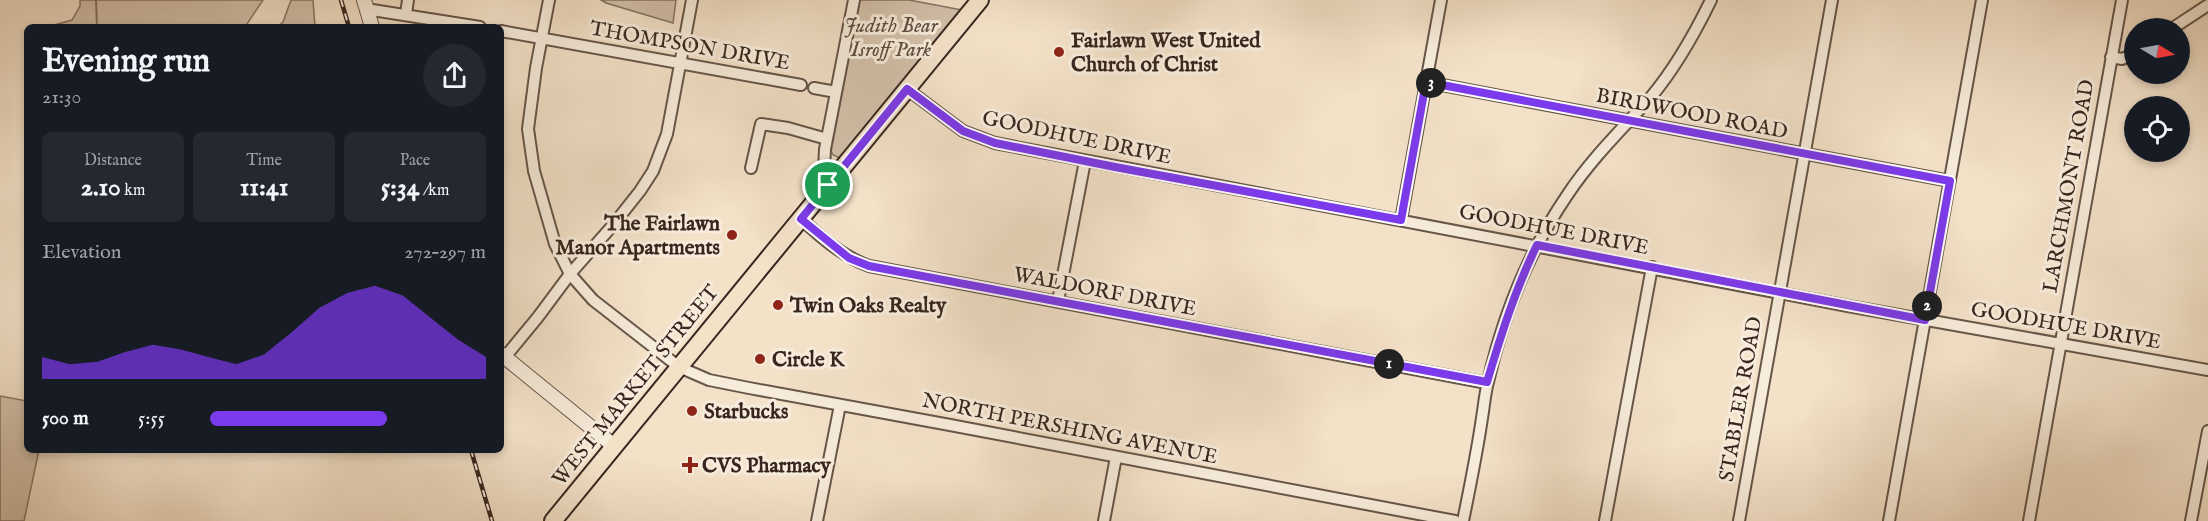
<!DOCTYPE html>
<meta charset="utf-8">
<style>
:root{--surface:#171b24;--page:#242831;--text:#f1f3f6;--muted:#9ea1a6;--accent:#7c3aed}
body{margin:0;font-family:"IM FELL English",serif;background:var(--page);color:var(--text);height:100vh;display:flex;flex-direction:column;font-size:22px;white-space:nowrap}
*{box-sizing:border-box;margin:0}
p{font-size:20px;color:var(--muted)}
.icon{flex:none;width:33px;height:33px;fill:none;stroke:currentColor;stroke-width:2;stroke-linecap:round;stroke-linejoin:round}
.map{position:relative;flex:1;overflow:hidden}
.sheet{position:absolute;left:24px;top:24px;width:480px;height:429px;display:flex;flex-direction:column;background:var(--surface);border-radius:9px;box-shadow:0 3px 9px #0003}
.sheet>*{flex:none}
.needle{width:39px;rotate:100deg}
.controls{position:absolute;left:2124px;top:18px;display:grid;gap:12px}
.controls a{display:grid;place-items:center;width:66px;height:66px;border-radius:50%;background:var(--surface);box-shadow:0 3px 9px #0003;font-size:30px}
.pin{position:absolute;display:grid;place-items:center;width:51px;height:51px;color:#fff;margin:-26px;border:3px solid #fff;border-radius:50%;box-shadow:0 2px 6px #0007}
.km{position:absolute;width:30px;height:30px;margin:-15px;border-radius:50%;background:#222;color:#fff;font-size:16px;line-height:30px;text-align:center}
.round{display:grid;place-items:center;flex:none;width:63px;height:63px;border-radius:32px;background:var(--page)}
.overview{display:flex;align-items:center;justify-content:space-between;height:102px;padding:0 18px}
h1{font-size:33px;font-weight:700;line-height:45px}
.figures{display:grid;grid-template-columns:repeat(3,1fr);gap:9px;height:102px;padding:6px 18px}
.figures div{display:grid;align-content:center;border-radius:9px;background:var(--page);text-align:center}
.figures b{font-size:26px;font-weight:700}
.figures small{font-size:16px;font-weight:400}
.figures p{font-size:16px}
.chart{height:168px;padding:12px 18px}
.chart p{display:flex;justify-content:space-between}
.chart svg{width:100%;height:108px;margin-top:6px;fill:var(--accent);opacity:.7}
ul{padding:0 18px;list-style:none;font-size:20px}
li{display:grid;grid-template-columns:96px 72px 1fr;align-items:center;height:45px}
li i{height:15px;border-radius:8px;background:var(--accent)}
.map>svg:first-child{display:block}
.green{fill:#d3c1ab;stroke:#857465;stroke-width:1.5}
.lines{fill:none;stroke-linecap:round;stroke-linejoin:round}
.stream{stroke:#817062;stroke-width:2}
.minor-casing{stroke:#665549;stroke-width:14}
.tertiary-casing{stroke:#665549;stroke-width:16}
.primary-casing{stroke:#37261f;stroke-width:20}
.minor{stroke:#f7ecdb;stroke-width:10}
.tertiary{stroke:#f7ecdb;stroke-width:14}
.primary{stroke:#f3e1c8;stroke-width:16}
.rail-casing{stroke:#37261f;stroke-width:4.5}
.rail{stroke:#f7ecdb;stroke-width:2;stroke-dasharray:7;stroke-linecap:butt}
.route-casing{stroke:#fff;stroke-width:12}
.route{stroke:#7c3aed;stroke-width:8}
.poi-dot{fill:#8f2418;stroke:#f7ecdb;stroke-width:2}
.labels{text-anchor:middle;stroke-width:6;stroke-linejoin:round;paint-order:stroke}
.park-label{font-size:21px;font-style:italic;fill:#5e4d42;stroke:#f7ecdb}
.poi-label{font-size:21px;font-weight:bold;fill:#37261f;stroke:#f7ecdb;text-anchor:start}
.street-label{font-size:21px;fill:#37261f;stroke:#f7ecdb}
</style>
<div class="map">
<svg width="2208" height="521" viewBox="0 0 2208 521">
<rect width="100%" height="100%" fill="#f3e1c8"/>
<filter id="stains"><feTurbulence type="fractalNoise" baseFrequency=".00333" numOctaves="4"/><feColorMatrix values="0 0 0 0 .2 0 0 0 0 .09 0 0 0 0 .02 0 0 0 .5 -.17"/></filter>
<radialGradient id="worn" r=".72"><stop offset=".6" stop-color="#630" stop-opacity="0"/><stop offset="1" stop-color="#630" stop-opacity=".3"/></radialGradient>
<path class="green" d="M80,0H263L245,27H47L72,20L80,6Z
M291,0H313L315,27H278L283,22Z
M601,0H676L673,23L606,3Z
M860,0H909L962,10L840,158L833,155L831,151Z
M0,396L27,401V450H39L24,521H0Z"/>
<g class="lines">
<path class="stream" d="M96,0L97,27"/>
<defs>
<path id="minor" d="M549,0L536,68L528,129L534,171L555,244L570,274L593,300L679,367L709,380L749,388L950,425L1455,521
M366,9L480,27
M406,14L408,0
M2173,28L2208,5
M501,31L801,85
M2111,57L2122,59L2134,54
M1426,82L1950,181
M814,88L836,92
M907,89L963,131L995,143L1848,306L2208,370
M751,168L761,124L788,128L827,139
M828,185L824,169L825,149L854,0
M801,219C822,238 842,256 869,266L1487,383
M1401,220L1441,0
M1058,301L1085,161
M505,357L538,317L570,274L613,225L640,191L653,171L667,134L692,0
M817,521L840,405
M1104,521L1116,457
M1463,521C1470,487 1477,452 1482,418C1484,406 1485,393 1488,382C1503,315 1529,251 1568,194C1592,158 1622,129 1651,97C1676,67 1694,35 1711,0
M1605,521L1652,267
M1739,521L1832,0
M1889,521L1982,0
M2029,521L2122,0
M2191,521L2208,431"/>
<path id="tertiary" d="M364,0L372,27
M501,354L614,446"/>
<path id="primary" d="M553,521L980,0"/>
</defs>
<use href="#minor" class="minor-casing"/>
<use href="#tertiary" class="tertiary-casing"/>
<use href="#primary" class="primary-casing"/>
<use href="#minor" class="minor"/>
<use href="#tertiary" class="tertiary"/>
<use href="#primary" class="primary"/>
<defs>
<path id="rail" d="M341,0L349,27
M471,450L492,521"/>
</defs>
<use href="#rail" class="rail-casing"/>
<use href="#rail" class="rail"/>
</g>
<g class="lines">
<defs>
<path id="route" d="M1426,82L1950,181L1925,320L1537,245C1515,290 1501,335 1487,382L869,266L849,258L801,219L907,89L963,131L995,143L1115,167L1401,220Z"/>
</defs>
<use href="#route" class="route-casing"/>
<use href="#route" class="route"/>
</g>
<g class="poi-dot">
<circle cx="1059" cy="52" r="6"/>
<circle cx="732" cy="235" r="6"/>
<circle cx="778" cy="305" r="6"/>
<circle cx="760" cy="359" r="6"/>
<circle cx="692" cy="411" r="6"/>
<path d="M687 456h6v6h6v6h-6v6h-6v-6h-6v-6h6z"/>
</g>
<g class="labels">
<g class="park-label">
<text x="891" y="32">Judith Bear<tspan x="891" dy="24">Isroff Park</tspan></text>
</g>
<g class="poi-label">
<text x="1071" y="47">Fairlawn West United<tspan x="1071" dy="24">Church of Christ</tspan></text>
<text x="720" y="230" text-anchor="end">The Fairlawn<tspan x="720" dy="24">Manor Apartments</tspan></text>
<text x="790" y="312">Twin Oaks Realty</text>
<text x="772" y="366">Circle K</text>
<text x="704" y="418">Starbucks</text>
<text x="702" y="472">CVS Pharmacy</text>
</g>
<g class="street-label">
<text transform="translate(690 45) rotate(10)" y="7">THOMPSON DRIVE</text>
<text transform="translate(1692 113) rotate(11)" y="7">BIRDWOOD ROAD</text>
<text transform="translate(1077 137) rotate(12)" y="7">GOODHUE DRIVE</text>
<text transform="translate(2068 186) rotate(-80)" y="7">LARCHMONT ROAD</text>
<text transform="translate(1554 229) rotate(11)" y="7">GOODHUE DRIVE</text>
<text transform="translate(1105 291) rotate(11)" y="7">WALDORF DRIVE</text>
<text transform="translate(2066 325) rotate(10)" y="7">GOODHUE DRIVE</text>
<text transform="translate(635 385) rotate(-51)" y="7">WEST MARKET STREET</text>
<text transform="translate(1740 399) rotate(-80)" y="7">STABLER ROAD</text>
<text transform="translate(1070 428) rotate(11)" y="7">NORTH PERSHING AVENUE</text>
</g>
</g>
<rect width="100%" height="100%" filter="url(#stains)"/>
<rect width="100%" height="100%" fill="url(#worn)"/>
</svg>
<div class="controls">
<a><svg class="needle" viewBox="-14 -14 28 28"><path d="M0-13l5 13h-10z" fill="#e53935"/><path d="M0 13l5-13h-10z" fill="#9ea1a6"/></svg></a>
<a><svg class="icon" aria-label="locate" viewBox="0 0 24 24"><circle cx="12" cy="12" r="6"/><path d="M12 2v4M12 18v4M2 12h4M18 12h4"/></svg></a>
</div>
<div class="pin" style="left:828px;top:185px;background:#1e9e55"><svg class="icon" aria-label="arrive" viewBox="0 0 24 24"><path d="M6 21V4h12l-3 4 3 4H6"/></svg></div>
<b class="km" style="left:1389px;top:364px">1</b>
<b class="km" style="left:1927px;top:306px">2</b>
<b class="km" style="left:1431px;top:83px">3</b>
<section class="sheet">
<div class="overview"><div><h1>Evening run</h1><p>21:30</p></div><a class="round"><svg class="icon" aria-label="share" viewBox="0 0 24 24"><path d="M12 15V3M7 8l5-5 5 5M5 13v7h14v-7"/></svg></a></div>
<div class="figures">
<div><p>Distance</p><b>2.10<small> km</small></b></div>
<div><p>Time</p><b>11:41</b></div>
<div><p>Pace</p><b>5:34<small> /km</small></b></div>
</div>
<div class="chart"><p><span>Elevation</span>272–297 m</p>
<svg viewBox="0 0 160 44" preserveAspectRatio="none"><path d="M0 44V35L10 38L20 37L30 33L40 30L50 32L60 35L70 38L80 34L90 25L100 15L110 9L120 6L130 10L140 19L150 28L160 35V44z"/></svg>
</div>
<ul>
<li><b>500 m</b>5:55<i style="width:64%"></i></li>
</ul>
</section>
</div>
